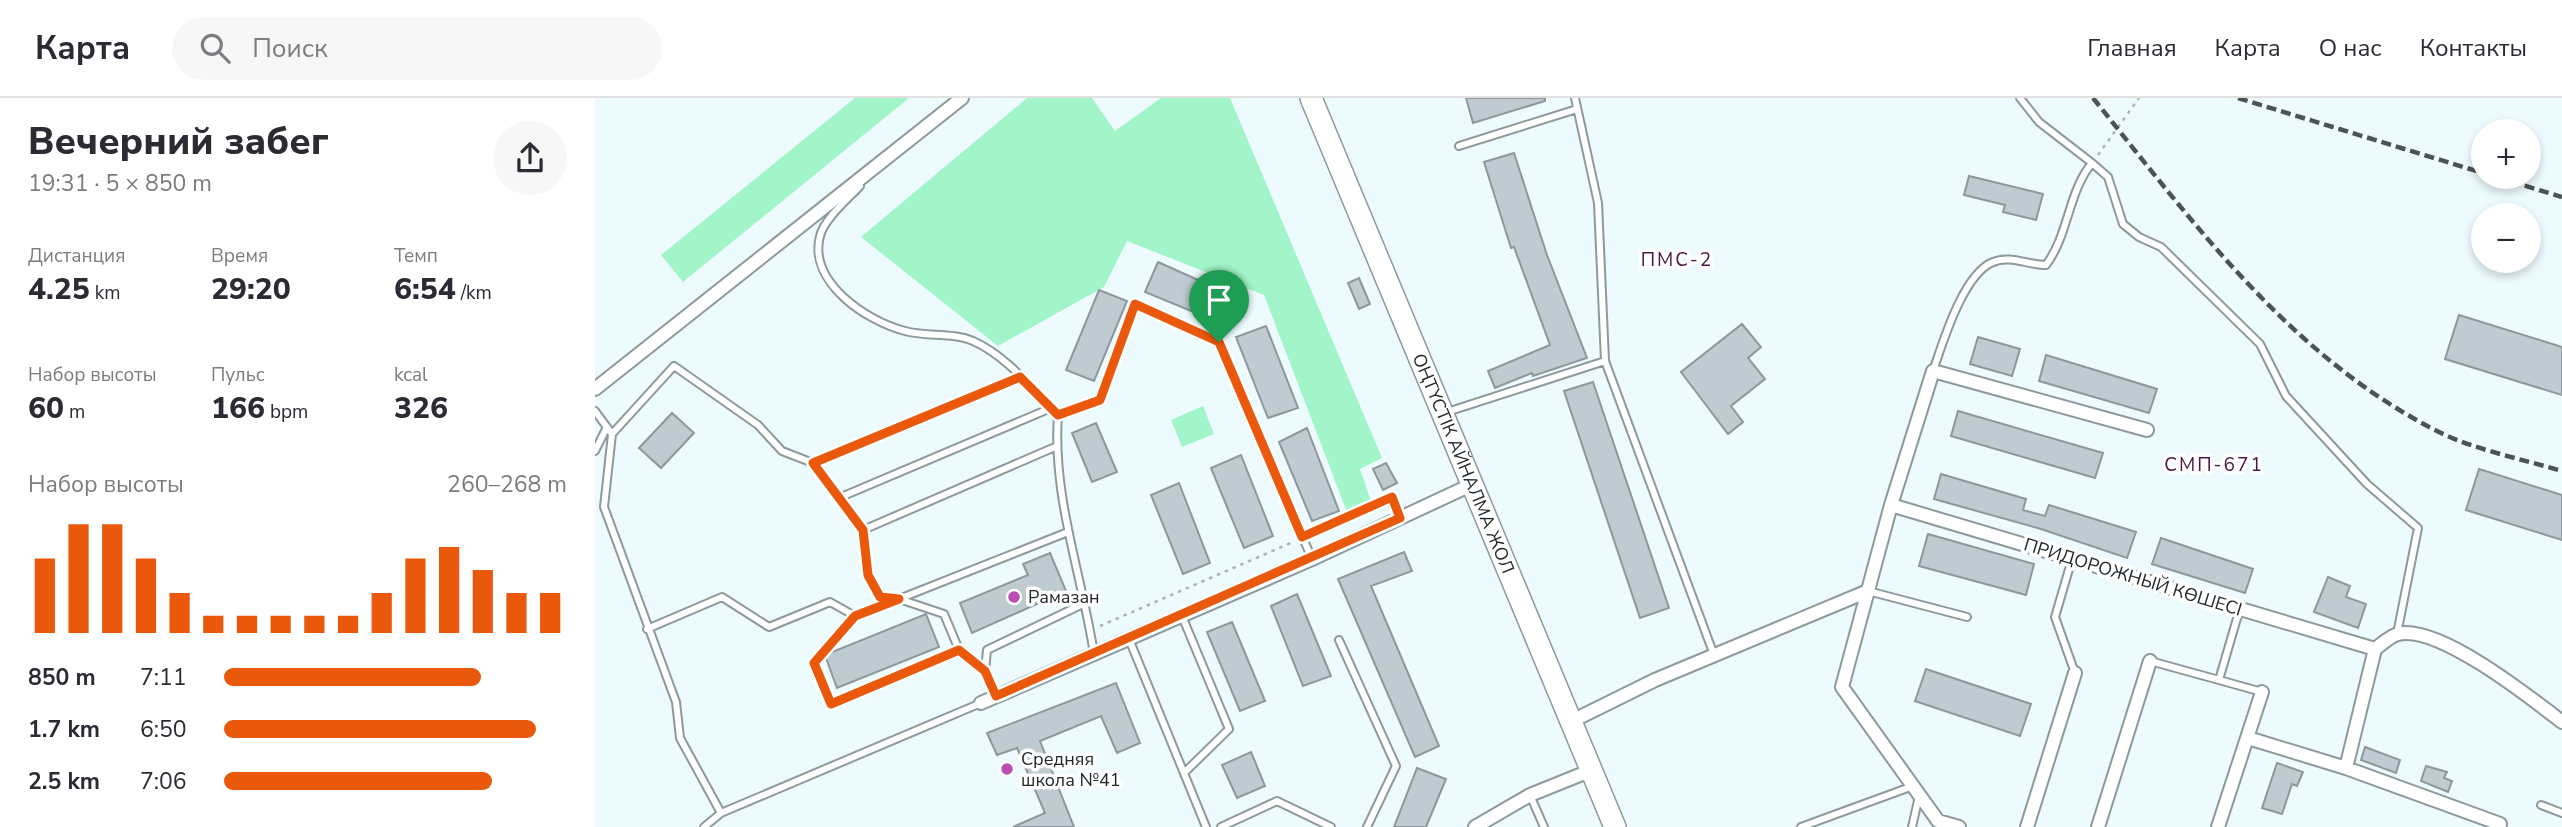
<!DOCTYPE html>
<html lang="ru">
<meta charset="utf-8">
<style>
:root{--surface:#fff;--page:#f7f7f7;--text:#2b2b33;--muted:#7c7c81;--line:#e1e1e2;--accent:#ea580c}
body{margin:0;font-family:"Nunito Sans",sans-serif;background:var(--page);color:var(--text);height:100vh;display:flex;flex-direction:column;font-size:26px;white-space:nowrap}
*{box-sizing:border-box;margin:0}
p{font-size:23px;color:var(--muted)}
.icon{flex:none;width:38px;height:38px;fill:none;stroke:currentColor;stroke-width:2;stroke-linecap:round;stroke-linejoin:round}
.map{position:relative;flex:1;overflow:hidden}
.details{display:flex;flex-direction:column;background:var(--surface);width:595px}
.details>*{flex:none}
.buttons{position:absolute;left:1876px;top:21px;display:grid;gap:14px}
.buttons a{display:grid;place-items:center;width:70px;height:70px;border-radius:50%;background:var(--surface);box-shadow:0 4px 10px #0003;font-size:35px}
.pin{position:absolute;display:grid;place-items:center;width:60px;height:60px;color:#fff;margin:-72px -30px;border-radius:50% 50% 50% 0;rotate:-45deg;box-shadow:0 0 7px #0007}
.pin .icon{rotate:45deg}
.round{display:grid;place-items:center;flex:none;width:74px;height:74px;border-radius:37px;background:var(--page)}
.headline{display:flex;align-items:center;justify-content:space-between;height:119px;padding:0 28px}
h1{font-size:38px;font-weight:800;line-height:52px}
.stats{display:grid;grid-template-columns:repeat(3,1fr);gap:10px;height:119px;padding:7px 28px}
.stats div{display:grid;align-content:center}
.stats b{font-size:30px;font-weight:800}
.stats small{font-size:19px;font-weight:400}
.stats p{font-size:19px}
.chart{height:196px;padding:14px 28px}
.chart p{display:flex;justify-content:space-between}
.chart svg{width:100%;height:126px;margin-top:7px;stroke:var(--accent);stroke-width:6}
ul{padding:0 28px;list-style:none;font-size:23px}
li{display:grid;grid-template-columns:112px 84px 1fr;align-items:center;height:52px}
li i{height:18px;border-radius:9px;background:var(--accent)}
header{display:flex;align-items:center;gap:42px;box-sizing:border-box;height:98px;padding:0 35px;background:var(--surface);border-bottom:2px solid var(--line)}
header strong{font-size:33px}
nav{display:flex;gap:38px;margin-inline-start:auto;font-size:24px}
.search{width:490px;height:63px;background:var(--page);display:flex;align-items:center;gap:18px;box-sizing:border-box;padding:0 24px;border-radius:38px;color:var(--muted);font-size:26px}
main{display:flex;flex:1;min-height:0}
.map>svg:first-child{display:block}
.green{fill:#a1f5c8}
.building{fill:#bfcbd1;stroke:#8d979e;stroke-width:2}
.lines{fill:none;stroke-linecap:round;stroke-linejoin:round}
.service-casing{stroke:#8d9a9c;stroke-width:10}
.minor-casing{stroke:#8d9a9c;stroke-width:16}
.trunk-casing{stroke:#8d9a9c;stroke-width:24}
.path{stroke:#a9b5b7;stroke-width:2.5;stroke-dasharray:3.5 5;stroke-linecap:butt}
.service{stroke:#fff;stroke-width:6}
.minor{stroke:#fff;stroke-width:12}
.trunk{stroke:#fff;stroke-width:21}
.rail{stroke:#4b5354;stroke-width:4.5;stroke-dasharray:10 5;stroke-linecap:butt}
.route-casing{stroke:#fff;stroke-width:14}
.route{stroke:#ea580c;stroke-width:9}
.poi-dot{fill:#b84eaf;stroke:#fff;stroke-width:2.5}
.labels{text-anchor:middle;stroke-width:7;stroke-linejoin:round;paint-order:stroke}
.street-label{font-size:18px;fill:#222829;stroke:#fff}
.poi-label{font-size:18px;fill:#222829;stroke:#fff;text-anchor:start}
.neighbourhood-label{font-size:19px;letter-spacing:2px;fill:#491745;stroke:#fff}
</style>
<header>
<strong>Карта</strong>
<div class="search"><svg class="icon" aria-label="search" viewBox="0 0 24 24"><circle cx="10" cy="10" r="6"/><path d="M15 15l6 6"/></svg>Поиск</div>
<nav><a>Главная</a><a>Карта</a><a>О нас</a><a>Контакты</a></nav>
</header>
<main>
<section class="details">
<div class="headline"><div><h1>Вечерний забег</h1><p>19:31 · 5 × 850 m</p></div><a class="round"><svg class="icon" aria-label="share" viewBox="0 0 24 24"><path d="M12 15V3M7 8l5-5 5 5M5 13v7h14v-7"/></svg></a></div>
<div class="stats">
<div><p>Дистанция</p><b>4.25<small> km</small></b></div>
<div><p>Время</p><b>29:20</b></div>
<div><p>Темп</p><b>6:54<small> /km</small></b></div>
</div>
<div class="stats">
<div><p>Набор высоты</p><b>60<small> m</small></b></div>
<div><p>Пульс</p><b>166<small> bpm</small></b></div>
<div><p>kcal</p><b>326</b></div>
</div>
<div class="chart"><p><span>Набор высоты</span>260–268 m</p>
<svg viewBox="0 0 160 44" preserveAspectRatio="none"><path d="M5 44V18M15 44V6M25 44V6M35 44V18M45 44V30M55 44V38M65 44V38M75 44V38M85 44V38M95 44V38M105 44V30M115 44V18M125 44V14M135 44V22M145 44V30M155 44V30"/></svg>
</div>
<ul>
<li><b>850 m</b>7:11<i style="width:75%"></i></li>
<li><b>1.7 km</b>6:50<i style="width:91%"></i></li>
<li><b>2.5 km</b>7:06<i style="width:78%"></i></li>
</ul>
</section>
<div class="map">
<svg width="1967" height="729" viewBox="0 0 1967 729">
<rect width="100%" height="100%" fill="#edfbfe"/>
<path class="green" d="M260,0H314L88,184L66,157Z
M432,0H497L520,33L566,0H635L787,360L765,371L776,403L752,414L669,197L532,143L509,189L403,248L266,139Z
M608,308L619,336L587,349L576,322Z"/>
<path class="building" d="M871,0H950V3L878,25Z
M919,55L952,157L992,260L938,278L937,275L900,290L893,273L955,247L919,149L916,150L889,64Z
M1374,78L1448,96L1441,122L1408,114L1410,107L1369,97Z
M563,164L641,199L630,227L550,194Z
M764,180L775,206L764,211L753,185Z
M504,192L532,203L499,283L471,272Z
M1864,217L1967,249V297L1850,261Z
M1147,226L1166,249L1153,260L1170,281L1136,308L1148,324L1133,336L1086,274Z
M671,228L703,310L673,320L641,239Z
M1383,239L1425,251L1417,278L1375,266Z
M1451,257L1562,291L1554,315L1444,283Z
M998,284L1074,510L1045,520L969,293Z
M1363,313L1508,355L1500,380L1356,338Z
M77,315L99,335L66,370L44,350Z
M501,325L522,374L497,384L477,335Z
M712,330L744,413L717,423L684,344Z
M646,357L678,438L649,450L616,370Z
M791,365L802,385L788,392L778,371Z
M1884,371L1967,397V442L1871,412Z
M1346,376L1431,401L1428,412L1450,418L1454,407L1541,434L1532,460L1446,431L1339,401Z
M584,385L615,465L588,476L556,397Z
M1333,436L1439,466L1431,497L1324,468Z
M1566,440L1658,471L1650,495L1557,466Z
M809,454L817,473L776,488L844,648L820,659L743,481Z
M455,455L471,493L377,535L365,505L433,477L428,466Z
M1733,479L1755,488L1751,499L1771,506L1763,530L1719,514Z
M702,496L736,578L708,588L676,508Z
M331,516L344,549L242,590L231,560L237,554Z
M637,524L670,603L645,613L612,534Z
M1331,571L1436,606L1425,638L1320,603Z
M521,585L545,645L522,655L506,618L445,643L479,729H418L450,715L422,650L402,657L392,635Z
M1770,649L1805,662L1801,675L1766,662Z
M656,654L670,688L642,700L627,667Z
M1682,665L1708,674L1702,688L1697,686L1687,716L1667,710Z
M1831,668L1852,674L1849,680L1857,683L1853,694L1826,683Z
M822,670L851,681L831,729H799Z"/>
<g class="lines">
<defs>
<path id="service" d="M980,0L1003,105L1010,263L1119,557
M864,48L982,11
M1497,65L1513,79L1528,126L1544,139L1566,149L1665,246L1691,298L1772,386L1823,430L1802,536
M265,88C253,101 229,121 225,138C213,184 271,223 310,233C331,239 358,234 378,243C412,258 437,291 463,317
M1338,273C1348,244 1368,176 1398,164C1415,157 1433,167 1451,167C1474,136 1473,94 1497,65L1444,24L1425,0
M0,313L17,336L9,409L81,604L85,640L126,715
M852,314L1010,263
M17,336L79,268L163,327L187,353L218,365L268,432L273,477L285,499L304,501L473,434
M0,353L12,329
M218,365L425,280
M246,399L456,310
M268,432L460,349
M1477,461L1460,519L1480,575
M1273,493L1372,519
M1645,510L1624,582L1667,594
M260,518L219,565L236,606L364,552
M587,518L634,631L589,675
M52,531L127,499L174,529L235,504L260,518L304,501L349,516L364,552L390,573
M534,541L611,729
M744,542L801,668L772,729
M499,556C487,477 457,398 463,317L505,302L540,206L624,244L717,461
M1555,563L1624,582
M401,598L390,573L392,552L492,504
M935,697L949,729
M1946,707L1967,715
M109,729L126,715L386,605
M626,729L682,703L736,729
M1206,729L1318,688
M1317,729L1324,698"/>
<path id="minor" d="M0,291L367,0
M1296,407L1780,551
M386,605L717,461L878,386
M977,623L1060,582L1273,493
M1653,640L1751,670
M880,729L935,697L997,672
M1364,729L1343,723L1247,589L1296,407L1338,273L1552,332
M1432,729L1480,575
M1503,729L1555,563
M1623,729L1667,594
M1904,729L1905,726L1751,670L1780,551C1787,546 1795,538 1803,536C1843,526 1936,600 1967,624"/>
<g id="trunk">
<path id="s1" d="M716,0L1020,729"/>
</g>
</defs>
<use href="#service" class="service-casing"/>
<use href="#minor" class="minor-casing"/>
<use href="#trunk" class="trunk-casing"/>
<path class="path" d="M1503,57L1544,0
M717,435L797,399L801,409
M505,528L698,444"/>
<use href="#service" class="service"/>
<use href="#minor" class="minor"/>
<use href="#trunk" class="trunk"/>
<path class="rail" d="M1498,0C1598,124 1694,257 1840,332C1876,351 1927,361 1967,373
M1643,0L1888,75
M1901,79L1967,99"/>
</g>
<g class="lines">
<defs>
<path id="route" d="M540,206L624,244L707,439L797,399L805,420L401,598L390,573L364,552L236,606L219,565L260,518L304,501L285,499L273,477L268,432L218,365L425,279L463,317L505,302Z"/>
</defs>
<use href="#route" class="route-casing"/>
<use href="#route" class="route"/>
</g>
<g class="poi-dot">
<circle cx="419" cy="499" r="7"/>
<circle cx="412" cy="671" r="7"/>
</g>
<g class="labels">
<g class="street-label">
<text dy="6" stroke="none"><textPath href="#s1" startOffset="396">ОҢТҮСТІК АЙНАЛМА ЖОЛ</textPath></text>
<text transform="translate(1538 479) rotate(17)" y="6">ПРИДОРОЖНЫЙ КӨШЕСІ</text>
</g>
<g class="poi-label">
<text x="433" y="505">Рамазан</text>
<text x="426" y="667">Средняя<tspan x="426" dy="21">школа №41</tspan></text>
</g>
<g class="neighbourhood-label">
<text x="1082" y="168">ПМС-2</text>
<text x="1619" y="373">СМП-671</text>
</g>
</g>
</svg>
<div class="buttons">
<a>+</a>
<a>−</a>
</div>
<div class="pin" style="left:624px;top:244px;background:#1e9e55"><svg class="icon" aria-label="arrive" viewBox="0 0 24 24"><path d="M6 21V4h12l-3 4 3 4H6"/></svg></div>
</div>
</main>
